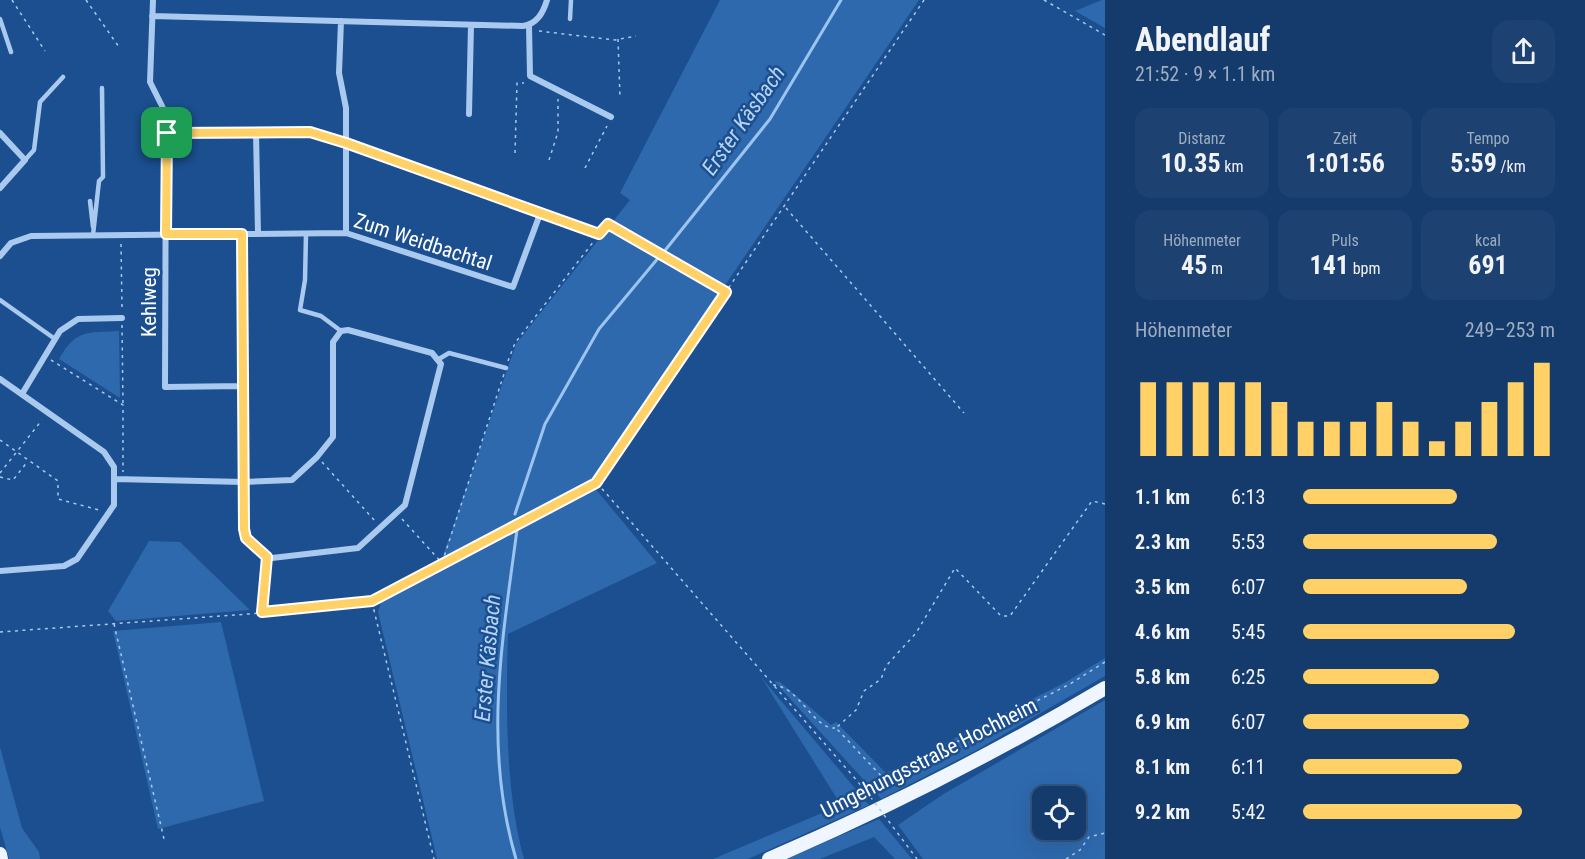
<!DOCTYPE html>
<html lang="de">
<meta charset="utf-8">
<style>
:root{--surface:#143b6b;--page:#1d4271;--text:#f1f3f6;--muted:#9dadc1;--line:#33557e;--accent:#ffd166}
body{margin:0;font-family:"Roboto Condensed",sans-serif;background:var(--page);color:var(--text);height:100vh;display:flex;flex-direction:column;font-size:22px;white-space:nowrap}
*{box-sizing:border-box;margin:0}
p{font-size:20px;color:var(--muted)}
.icon{flex:none;width:33px;height:33px;fill:none;stroke:currentColor;stroke-width:2;stroke-linecap:round;stroke-linejoin:round}
.map{position:relative;flex:1;overflow:hidden}
.sheet{display:flex;flex-direction:column;background:var(--surface);width:480px}
.sheet>*{flex:none}
.tools{position:absolute;left:1032px;top:786px;display:grid;gap:12px}
.tools a{display:grid;place-items:center;width:54px;height:54px;border-radius:12px;background:var(--surface);box-shadow:0 6px 24px #0002,0 0 0 2px var(--line);font-size:30px}
.pin{position:absolute;display:grid;place-items:center;width:51px;height:51px;color:#fff;margin:-26px;border-radius:12px;box-shadow:0 3px 9px #0006}
.round{display:grid;place-items:center;flex:none;width:63px;height:63px;border-radius:18px;background:var(--page)}
.head{display:flex;align-items:center;justify-content:space-between;height:102px;padding:0 30px}
h1{font-size:33px;font-weight:700;line-height:45px}
.figures{display:grid;grid-template-columns:repeat(3,1fr);gap:9px;height:102px;padding:6px 30px}
.figures div{display:grid;align-content:center;border-radius:15px;background:var(--page);text-align:center}
.figures b{font-size:26px;font-weight:700}
.figures small{font-size:16px;font-weight:400}
.figures p{font-size:16px}
.chart{height:168px;padding:12px 30px}
.chart p{display:flex;justify-content:space-between}
.chart svg{width:100%;height:108px;margin-top:6px;stroke:var(--accent);stroke-width:6}
ul{padding:0 30px;list-style:none;font-size:20px}
li{display:grid;grid-template-columns:96px 72px 1fr;align-items:center;height:45px}
li i{height:15px;border-radius:8px;background:var(--accent)}
main{display:flex;flex:1;min-height:0}
.map>svg:first-child{display:block}
.green{fill:#2e69ad;fill-rule:evenodd}
.lines{fill:none;stroke-linecap:round;stroke-linejoin:round}
.stream{stroke:#9cc4f0;stroke-width:3}
.path{stroke:#a9c9ee;stroke-width:1.5;stroke-dasharray:3 4.5;stroke-linecap:butt}
.service{stroke:#a9c9ee;stroke-width:4.5}
.minor{stroke:#a9c9ee;stroke-width:6}
.primary{stroke:#f0f6ff;stroke-width:14}
.path-bridge{stroke:#a9c9ee;stroke-width:1.5;stroke-dasharray:3 4.5;stroke-linecap:butt}
.route-casing{stroke:#fff;stroke-width:12}
.route{stroke:#ffd166;stroke-width:8}
.labels{text-anchor:middle;stroke-width:5;stroke-linejoin:round;paint-order:stroke}
.street-label{font-size:21px;fill:#fff;stroke:#1b4f8f}
.water-label{font-size:22px;font-style:italic;fill:#b5d3f5;stroke:#1b4f8f}
</style>
<main>
<div class="map">
<svg width="1105" height="859" viewBox="0 0 1105 859">
<rect width="100%" height="100%" fill="#1b4f8f"/>
<path class="green" d="M720,0H919L594,478L589,481L657,563L508,634C506,704 505,791 524,859H437L378,612L382,599L438,570L516,344L630,200L620,193Z
M1102,0H1105V28L1075,11Z
M119,331L120,398L59,359C76,329 87,333 119,331Z
M149,541L180,542L250,610L116,621L108,611Z
M221,622L264,801L158,829L113,631Z
M1105,658V676L975,751L881,799L774,681L780,682L831,725L836,722L886,773L1066,682Z
M761,677L869,805L748,859H713L841,805Z
M1105,700V859H923L898,825L942,795ZM1042,796H1076V830H1042Z
M0,747L22,828L39,852L40,859H9L0,827Z
M879,819L912,859H895L874,837L820,859H786Z"/>
<g class="lines">
<path class="stream" d="M663,253L770,119L841,0
M515,514L545,424L599,329L659,257
M516,859C483,747 502,642 517,530"/>
<path class="path" d="M12,0L45,51
M86,0L119,47
M1044,0L1105,35
M539,31L615,40L636,36
M618,39L620,98
M515,153L517,83H524
M549,160L558,132V99
M585,168L607,126
M786,208L964,413
M615,228L725,291
M121,244L122,308
M122,325L123,405
M51,360L123,405V472
M508,361L515,343L594,241
M0,440L58,481V499L99,510
M322,462L375,521
M0,473L42,420
M0,477L13,480L28,461
M597,483L866,791
M1105,504L1092,501L1010,616H1001L955,568L916,633L886,666L881,679L864,691L856,710L836,728L884,779L1070,684L1105,662
M402,519L442,563L504,374
M372,602L434,859
M262,612L267,566
M114,624L164,839
M0,632L262,613L372,601L596,483L924,0
M773,685C799,686 813,729 835,728
M893,827L917,859
M1066,859L1080,850L1089,837L1105,833"/>
<path class="service" d="M0,19L11,52
M570,19L571,0
M25,160L34,150L40,102L63,77
M90,201L93,227
M306,234L305,280L300,310L321,316L341,331
M93,235L99,181L103,177L102,88
M0,300L55,339
M439,359L449,353L506,368"/>
<path class="minor" d="M153,0L150,82L166,114L165,387L243,386
M152,16L523,26C537,24 543,13 547,0
M341,21L339,73L346,108V233
M529,25L530,76L611,117
M469,114L471,25
M256,132L258,234
M0,133L25,160L0,188
M167,133L320,134L599,234L608,224
M0,256L11,243L31,236L346,233L513,287L540,214
M0,379L104,452L114,467V505L77,559L64,566L0,571
M22,394L60,331L78,319L122,318
M114,479L244,482L292,480L317,457L333,437V342L341,331L348,330L432,353L441,364L405,505L358,548L272,558C262,557 248,544 246,535C240,513 244,471 244,447C243,376 243,305 242,234"/>
<path class="primary" d="M0,854L1,859
M769,859C885,809 997,752 1105,688"/>
<path class="path-bridge" d="M866,791L893,827"/>
</g>
<g class="lines">
<defs>
<path id="route" d="M310,132L346,143L599,234L608,224L726,292L596,483L372,601L262,612L267,557L246,538L244,529L242,234H166L167,133Z"/>
</defs>
<use href="#route" class="route-casing"/>
<use href="#route" class="route"/>
</g>
<g class="labels">
<g class="street-label">
<text transform="translate(423 242) rotate(18)" y="7">Zum Weidbachtal</text>
<text transform="translate(149 302) rotate(-90)" y="7">Kehlweg</text>
<text transform="translate(929 758) rotate(-27)" y="7">Umgehungsstraße Hochheim</text>
</g>
<g class="water-label">
<text transform="translate(743 120) rotate(-55)" y="8">Erster Käsbach</text>
<text transform="translate(487 658) rotate(-85)" y="8">Erster Käsbach</text>
</g>
</g>
</svg>
<div class="tools">
<a><svg class="icon" aria-label="locate" viewBox="0 0 24 24"><circle cx="12" cy="12" r="6"/><path d="M12 2v4M12 18v4M2 12h4M18 12h4"/></svg></a>
</div>
<div class="pin" style="left:167px;top:133px;background:#1e9e55"><svg class="icon" aria-label="arrive" viewBox="0 0 24 24"><path d="M6 21V4h12l-3 4 3 4H6"/></svg></div>
</div>
<section class="sheet">
<div class="head"><div><h1>Abendlauf</h1><p>21:52 · 9 × 1.1 km</p></div><a class="round"><svg class="icon" aria-label="share" viewBox="0 0 24 24"><path d="M12 15V3M7 8l5-5 5 5M5 13v7h14v-7"/></svg></a></div>
<div class="figures">
<div><p>Distanz</p><b>10.35<small> km</small></b></div>
<div><p>Zeit</p><b>1:01:56</b></div>
<div><p>Tempo</p><b>5:59<small> /km</small></b></div>
</div>
<div class="figures">
<div><p>Höhenmeter</p><b>45<small> m</small></b></div>
<div><p>Puls</p><b>141<small> bpm</small></b></div>
<div><p>kcal</p><b>691</b></div>
</div>
<div class="chart"><p><span>Höhenmeter</span>249–253 m</p>
<svg viewBox="0 0 160 44" preserveAspectRatio="none"><path d="M5 44V14M15 44V14M25 44V14M35 44V14M45 44V14M55 44V22M65 44V30M75 44V30M85 44V30M95 44V22M105 44V30M115 44V38M125 44V30M135 44V22M145 44V14M155 44V6"/></svg>
</div>
<ul>
<li><b>1.1 km</b>6:13<i style="width:61%"></i></li>
<li><b>2.3 km</b>5:53<i style="width:77%"></i></li>
<li><b>3.5 km</b>6:07<i style="width:65%"></i></li>
<li><b>4.6 km</b>5:45<i style="width:84%"></i></li>
<li><b>5.8 km</b>6:25<i style="width:54%"></i></li>
<li><b>6.9 km</b>6:07<i style="width:66%"></i></li>
<li><b>8.1 km</b>6:11<i style="width:63%"></i></li>
<li><b>9.2 km</b>5:42<i style="width:87%"></i></li>
</ul>
</section>
</main>
